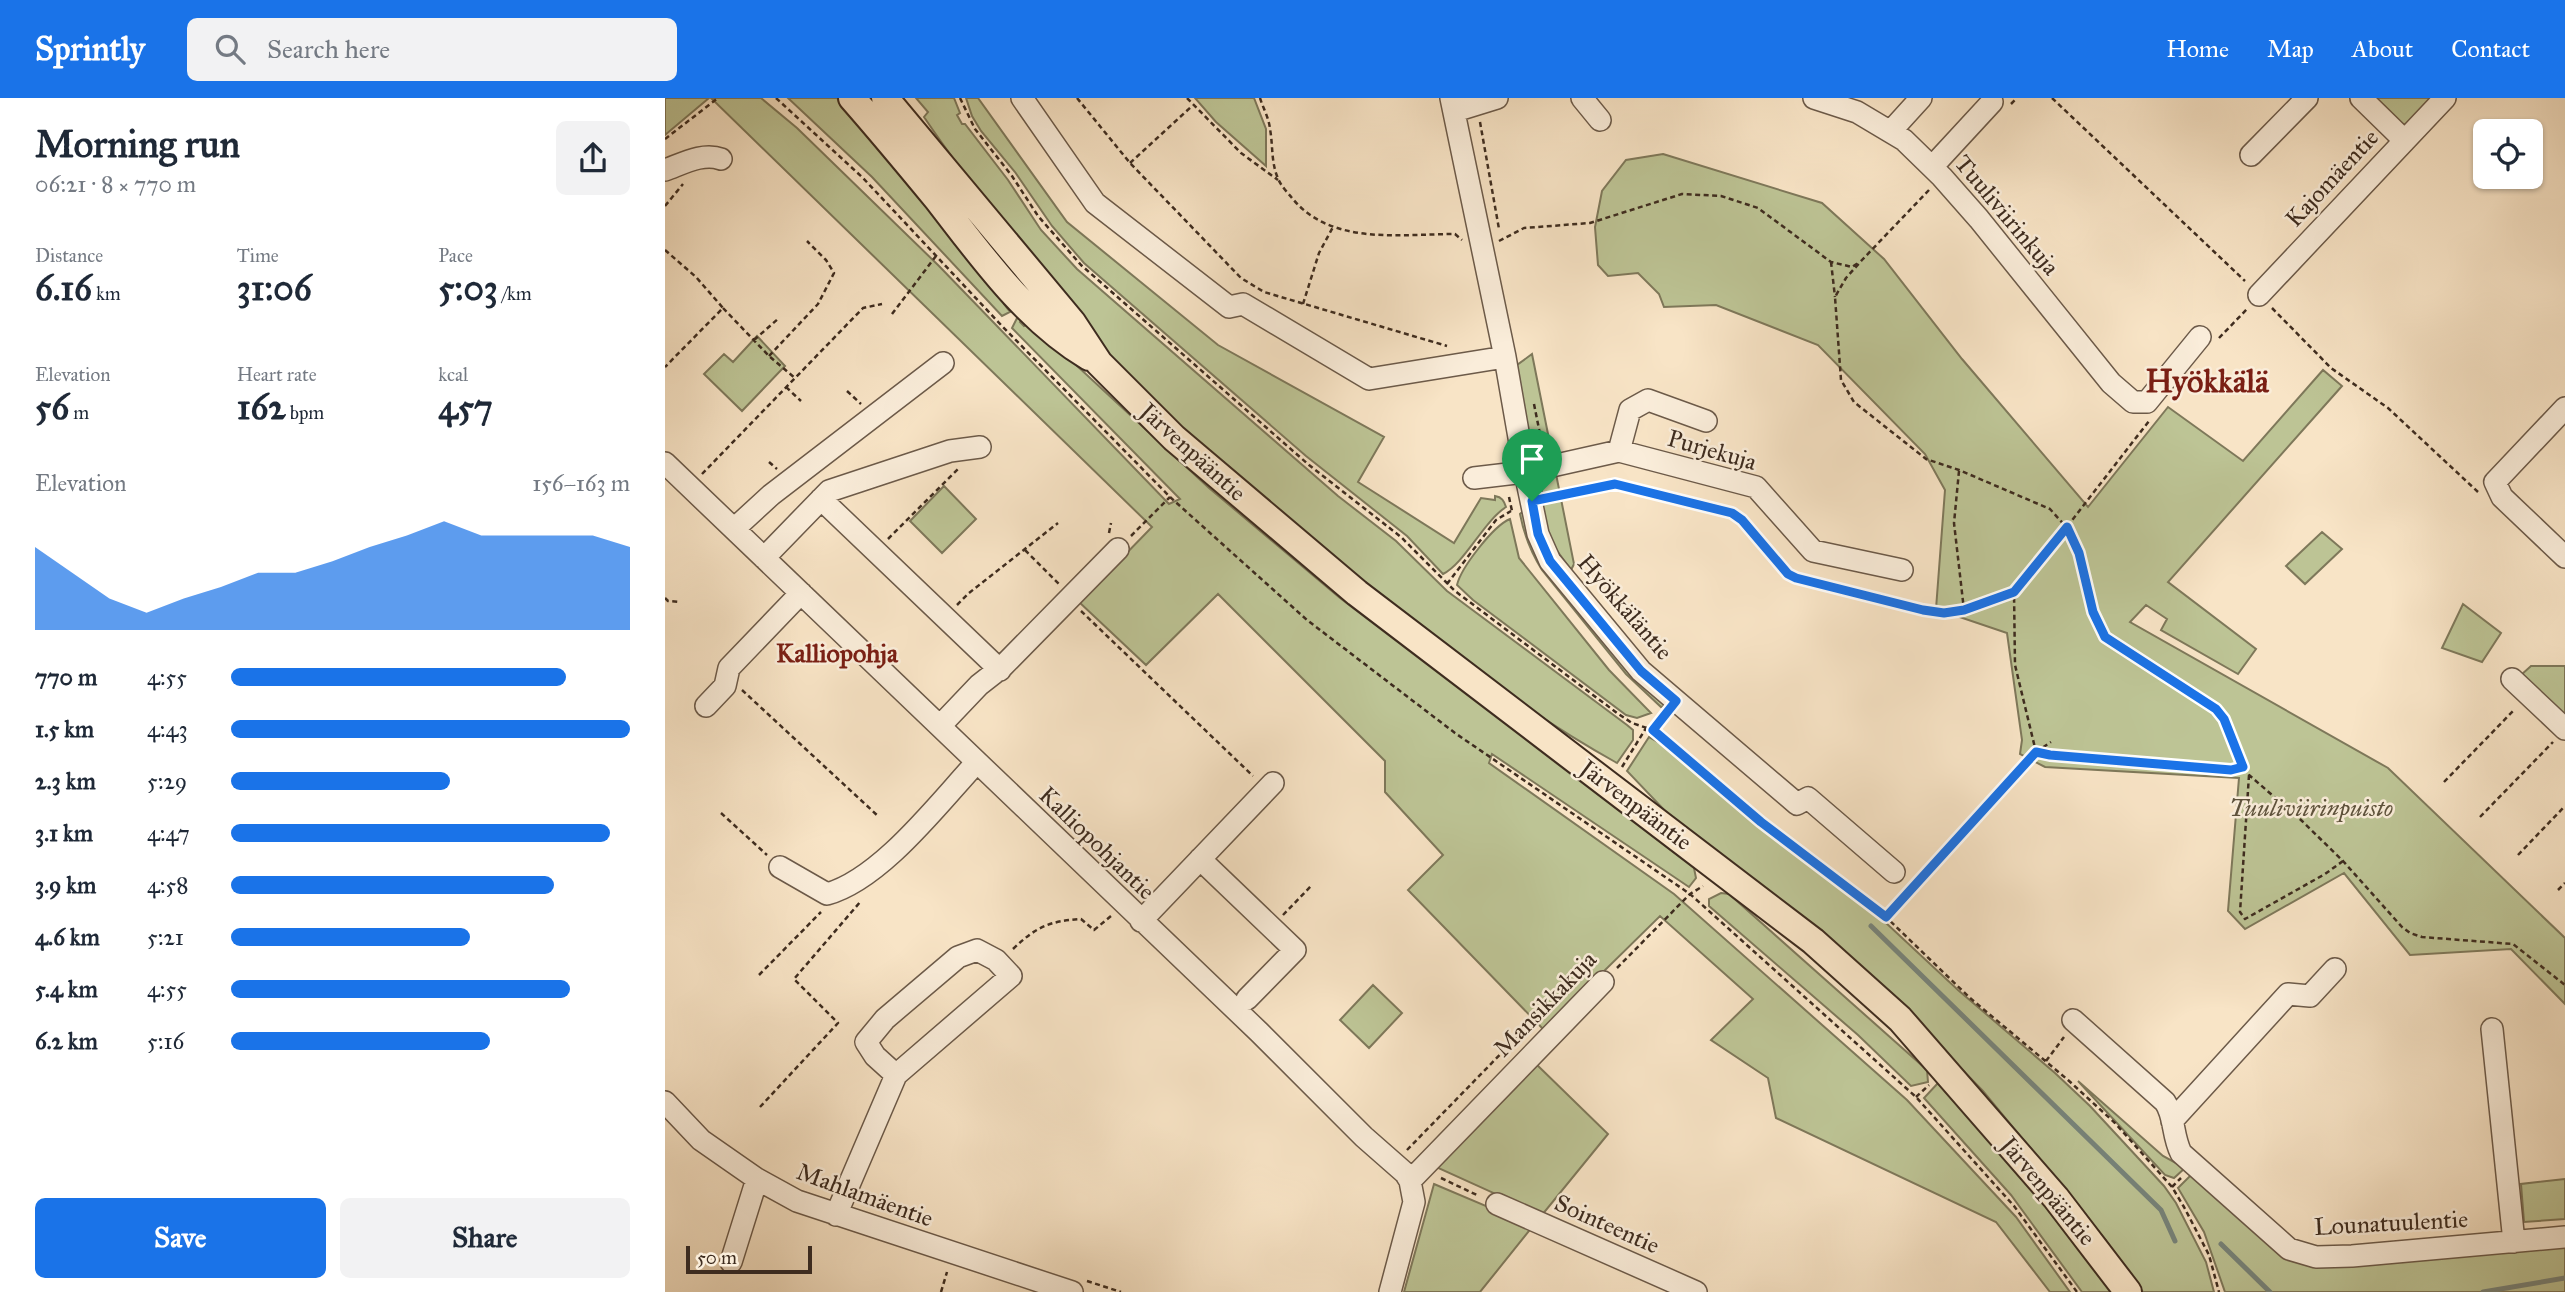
<!DOCTYPE html>
<meta charset="utf-8">
<style>
:root{--surface:#fff;--page:#f2f2f3;--text:#1f2937;--muted:#747a83;--accent:#1a73e8}
body{margin:0;font-family:"IM FELL Great Primer",serif;background:var(--page);color:var(--text);height:100vh;display:flex;flex-direction:column;font-size:26px;white-space:nowrap}
*{box-sizing:border-box;margin:0}
p{font-size:23px;color:var(--muted)}
.icon{flex:none;width:38px;height:38px;fill:none;stroke:currentColor;stroke-width:2;stroke-linecap:round;stroke-linejoin:round}
.map{position:relative;flex:1;overflow:hidden}
.drawer{display:flex;flex-direction:column;background:var(--surface);width:665px}
.drawer>*{flex:none}
.fabs{position:absolute;left:1808px;top:21px;display:grid;gap:14px}
.fabs a{display:grid;place-items:center;width:70px;height:70px;border-radius:10px;background:var(--surface);box-shadow:0 2px 5px #0004;font-size:35px}
.scale{position:absolute;left:21px;bottom:18px;width:126px;box-sizing:border-box;padding-left:7px;border:4px solid #3e2c1f;border-top:0;font-size:19px;line-height:24px;white-space:nowrap;color:#3e2c1f;-webkit-text-stroke:5px #faedda;paint-order:stroke}
.pin{position:absolute;display:grid;place-items:center;width:60px;height:60px;color:#fff;margin:-72px -30px;border-radius:50% 50% 50% 0;rotate:-45deg;box-shadow:0 0 7px #0007}
.pin .icon{rotate:45deg}
.round{display:grid;place-items:center;flex:none;width:74px;height:74px;border-radius:10px;background:var(--page)}
.overview{display:flex;align-items:center;justify-content:space-between;height:119px;padding:0 35px}
h1{font-size:38px;font-weight:700;line-height:52px}
.figures{display:grid;grid-template-columns:repeat(3,1fr);gap:10px;height:119px;padding:7px 35px}
.figures div{display:grid;align-content:center}
.figures b{font-size:35px;font-weight:700}
.figures small{font-size:19px;font-weight:400}
.figures p{font-size:19px}
.chart{height:196px;padding:14px 35px}
.chart p{display:flex;justify-content:space-between}
.chart svg{width:100%;height:126px;margin-top:7px;fill:var(--accent);opacity:.7}
.button{display:flex;gap:14px;margin-top:auto;padding:14px 35px}
.button a{flex:1;height:80px;border-radius:10px;background:var(--accent);color:#fff;font-size:28px;font-weight:700;line-height:80px;text-align:center}
.button a+a{background:var(--page);color:var(--text)}
ul{padding:0 35px;list-style:none;font-size:23px}
li{display:grid;grid-template-columns:112px 84px 1fr;align-items:center;height:52px}
li i{height:18px;border-radius:9px;background:var(--accent)}
header{display:flex;align-items:center;gap:42px;box-sizing:border-box;height:98px;padding:0 35px;background:var(--accent);color:#fff}
header strong{font-size:33px}
nav{display:flex;gap:38px;margin-inline-start:auto;font-size:24px}
.search{width:490px;height:63px;background:var(--page);display:flex;align-items:center;gap:18px;box-sizing:border-box;padding:0 24px;border-radius:10px;color:var(--muted);font-size:26px}
main{display:flex;flex:1;min-height:0}
.map>svg:first-child{display:block}
.green{fill:#bdc495;stroke:#7e785a;stroke-width:2}
.lines{fill:none;stroke-linecap:round;stroke-linejoin:round}
.stream{stroke:#77847b;stroke-width:5}
.minor-casing{stroke:#6c5a49;stroke-width:24}
.major-casing{stroke:#3e2c1f;stroke-width:30}
.path{stroke:#3e2c1f;stroke-width:2.5;stroke-dasharray:5 3.5;stroke-linecap:butt}
.minor{stroke:#faedda;stroke-width:21}
.major{stroke:#f8e4c6;stroke-width:26}
.route-casing{stroke:#fff;stroke-width:14}
.route{stroke:#1a73e8;stroke-width:9}
.labels{text-anchor:middle;stroke-width:5;stroke-linejoin:round;paint-order:stroke}
.street-label{font-size:24px;fill:#3e2c1f;stroke:#faedda}
.park-label{font-size:24px;font-style:italic;fill:#5e523c;stroke:#faedda}
.neighbourhood-label{font-size:26px;font-weight:bold;fill:#7a1f14;stroke:#faedda}
.district-label{font-size:32px;font-weight:bold;fill:#7a1f14;stroke:#faedda}
</style>
<header>
<strong>Sprintly</strong>
<div class="search"><svg class="icon" aria-label="search" viewBox="0 0 24 24"><circle cx="10" cy="10" r="6"/><path d="M15 15l6 6"/></svg>Search here</div>
<nav><a>Home</a><a>Map</a><a>About</a><a>Contact</a></nav>
</header>
<main>
<section class="drawer">
<div class="overview"><div><h1>Morning run</h1><p>06:21 · 8 × 770 m</p></div><a class="round"><svg class="icon" aria-label="share" viewBox="0 0 24 24"><path d="M12 15V3M7 8l5-5 5 5M5 13v7h14v-7"/></svg></a></div>
<div class="figures">
<div><p>Distance</p><b>6.16<small> km</small></b></div>
<div><p>Time</p><b>31:06</b></div>
<div><p>Pace</p><b>5:03<small> /km</small></b></div>
</div>
<div class="figures">
<div><p>Elevation</p><b>56<small> m</small></b></div>
<div><p>Heart rate</p><b>162<small> bpm</small></b></div>
<div><p>kcal</p><b>457</b></div>
</div>
<div class="chart"><p><span>Elevation</span>156–163 m</p>
<svg viewBox="0 0 160 44" preserveAspectRatio="none"><path d="M0 44V15L10 24L20 33L30 38L40 33L50 29L60 24L70 24L80 20L90 15L100 11L110 6L120 11L130 11L140 11L150 11L160 15V44z"/></svg>
</div>
<ul>
<li><b>770 m</b>4:55<i style="width:84%"></i></li>
<li><b>1.5 km</b>4:43<i style="width:100%"></i></li>
<li><b>2.3 km</b>5:29<i style="width:55%"></i></li>
<li><b>3.1 km</b>4:47<i style="width:95%"></i></li>
<li><b>3.9 km</b>4:58<i style="width:81%"></i></li>
<li><b>4.6 km</b>5:21<i style="width:60%"></i></li>
<li><b>5.4 km</b>4:55<i style="width:85%"></i></li>
<li><b>6.2 km</b>5:16<i style="width:65%"></i></li>
</ul>
<div class="button"><a>Save</a><a>Share</a></div>
</section>
<div class="map">
<svg width="1900" height="1194" viewBox="0 0 1900 1194">
<rect width="100%" height="100%" fill="#f8e4c6"/>
<filter id="stains"><feTurbulence type="fractalNoise" baseFrequency=".00286" numOctaves="4"/><feColorMatrix values="0 0 0 0 .2 0 0 0 0 .09 0 0 0 0 .02 0 0 0 .5 -.17"/></filter>
<radialGradient id="worn" r=".72"><stop offset=".6" stop-color="#630" stop-opacity="0"/><stop offset="1" stop-color="#630" stop-opacity=".3"/></radialGradient>
<path class="green" d="M0,0H44L0,37Z
M46,0H96L132,30L274,168L504,406L515,401L347,230L352,220L356,222L355,224L359,228L361,227L366,231L370,229L544,390L675,500L1029,770L1031,780L1024,789L827,656L824,665L1009,796L1242,1002L1351,1119L1405,1194H1385L1331,1124L1111,1020L1103,980L1046,942L1088,901L995,818L879,932L743,792L778,757L720,694V663L553,496L481,567L414,504L487,429Z
M123,0H172L342,201L339,206L345,214L337,218L207,79Z
M251,0H289L295,15L292,17L297,26H300L343,82L376,132L412,171L673,398L731,443L782,493L962,627L968,632V642L952,665C849,608 755,532 665,456C601,401 533,349 474,288C439,253 409,214 378,175C336,124 296,74 259,19L263,14Z
M301,0H313L402,124L553,247L719,339L693,384L789,445L816,400L830,402V398C837,399 839,403 841,409C818,424 800,465 778,476L742,438L641,358L419,165L387,128L350,74L316,33L307,18Z
M530,0H589L601,31V68L551,24Z
M1709,0H1771L1742,30Z
M998,56L1157,105L1219,161L1297,261L1423,409L1503,309L1578,363L1658,272L1677,288L1503,484L1591,551L1573,576L1496,532L1502,521L1481,507L1465,524L1723,670L1900,840V906L1846,851L1745,857L1679,775L1580,831L1563,813L1574,680L1380,669L1355,656L1357,642L1342,535L1271,511L1280,392L1260,356L1153,247L1051,207L999,209L994,196L973,175L943,178L933,167L930,129L937,93L961,62Z
M92,238L120,268L77,313L39,276L59,256L68,264Z
M867,256L909,466L906,472L885,443L877,407V390L881,383L876,359L864,341L852,267Z
M279,388L311,421L277,455L245,423Z
M860,412L1000,605L999,608L996,609L961,576L877,472C865,453 859,437 855,416Z
M845,421L854,460L944,572L986,615L972,620L961,617L808,502L792,487C796,470 828,428 845,421Z
M1657,434L1677,451L1640,486L1621,468Z
M1798,506L1836,535L1817,564L1777,550Z
M1866,568H1900V616L1898,618L1856,577Z
M984,639L999,647L1086,721L1220,824L1293,892L1390,975L1425,1008L1499,1088L1511,1105L1541,1164L1549,1194H1478L1440,1141L1318,993L1233,906L1132,817L1004,717L962,673Z
M1056,795L1064,796L1262,972L1263,984L1246,988L1193,937L1044,808V801Z
M708,887L737,915L704,950L675,922Z
M868,963L943,1036L877,1117L771,1069Z
M1413,983L1498,1058L1520,1070L1509,1080L1500,1077Z
M1273,985L1369,1092L1447,1194H1417L1346,1097L1259,1000Z
M1527,1076L1644,1167L1671,1169L1861,1149L1900,1148V1194H1560L1539,1134L1513,1090Z
M1900,1081V1121L1859,1124L1856,1086Z
M769,1086L868,1128L815,1194H739Z"/>
<g class="lines">
<path class="stream" d="M1206,828L1496,1112L1510,1143
M1556,1146L1605,1194
M1818,1194L1900,1180"/>
<defs>
<path id="minor" d="M357,0L430,105L564,209L578,206L704,281L840,259
M786,0L840,259L860,374L873,436L885,463L976,573L1132,706L1143,700L1229,774
M917,0L935,22
M1149,0L1192,14L1239,42L1277,79L1314,121L1446,285L1468,304H1482L1535,239
M1696,0L1739,42
M790,13L832,0
M1226,33L1256,0
M1586,57L1642,0
M1267,69L1327,4
M0,72C17,66 38,54 56,61
M1594,197L1780,0
M1900,310L1830,384L1837,399L1900,459
M954,353L965,312L983,302L1041,323
M0,365L594,934L699,1039L740,1075L745,1083L749,1104L725,1194
M809,380L860,374L954,353L1091,389L1148,453L1237,472
M156,401L335,572
M69,431L106,397L278,265
M99,460L164,393L285,353L315,349
M1847,581L1900,631
M41,608L60,588L64,570L136,495
M275,628L314,587L337,569L453,451
M535,761L630,852L582,901
M115,769L162,796C216,781 273,706 311,665
M476,823L608,685
M1408,922L1500,1004C1510,1018 1507,1037 1516,1055L1624,1151L1651,1159L1687,1158L1900,1139
M1827,931L1849,1144
M0,1004L36,1042L92,1081L132,1103L407,1194
M1507,1023L1623,896L1645,898L1670,871
M745,1083L938,884
M832,1106L1031,1194
M171,1117L231,977L210,958L201,944L220,921L293,859L312,852L331,862L346,878L231,977
M66,1164L92,1081"/>
<path id="major" d="M187,0C216,33 245,68 273,102C318,160 360,220 424,259
M220,0L407,224L434,265L509,340L692,495L1148,843L1235,921L1391,1100L1463,1194"/>
</defs>
<use href="#minor" class="minor-casing"/>
<use href="#major" class="major-casing"/>
<path class="path" d="M111,0L198,80L337,228L505,399L642,522L790,635L1025,796L1251,999L1349,1108L1412,1194
M295,0L310,31L347,78L373,118L416,167L644,367L736,439L790,493L952,615L967,625L988,632
M412,0L465,65L576,180L599,194L782,248
M522,0L576,55L613,82
M595,0C598,10 604,20 605,31C608,47 606,62 612,78C615,87 622,94 627,100C666,148 735,136 790,136L797,142
M1387,0L1580,183
M1346,6L1352,0
M815,24L834,131
M0,41L53,0
M465,65L527,8
M1264,92L1197,162L1181,180L1170,199L1176,282L1189,304L1261,361L1294,372L1385,411L1402,430L1414,455L1428,514L1440,539L1551,611C1567,631 1569,656 1584,677L1636,722L1678,763L1737,829L1745,835L1757,839L1848,846L1900,887
M0,108L18,86
M834,143L859,130L925,125L1017,96L1056,98L1093,110L1166,164L1187,169L1193,165
M0,152L31,179L58,210L0,269
M1166,164L1170,199
M638,206L654,155L668,129
M58,210L104,258L130,280
M1607,210L1666,270L1723,310L1813,394
M227,216L271,158
M1554,240L1583,210
M89,242L114,220
M104,258L153,206L169,175L161,162L142,143
M121,289L136,303
M182,293L196,306
M869,306L878,351
M104,364L112,371
M1294,373L1289,425L1299,512
M37,376L198,210L217,206
M844,399L847,413
M886,399L950,386L1067,415C1087,430 1108,468 1125,477C1145,488 1171,491 1192,496C1244,509 1270,523 1323,503C1343,496 1348,494 1363,479L1484,323
M444,435L446,425
M466,438L505,399
M223,441L293,371
M360,452L394,486
M782,486L831,422L846,413
M0,500L3,503L15,504
M292,507L304,495L393,425
M416,513L588,678
M77,592L213,718
M999,618L988,632L1096,724L1221,819L1305,900L1403,982L1450,1025L1507,1089L1519,1109L1544,1157L1554,1194
M1371,654L1385,658L1566,672L1577,669
M1371,654L1386,644
M957,669L981,630
M1584,677L1575,814L1580,821L1660,776L1678,763
M1779,684L1850,611
M56,715L102,757
M1815,719L1888,644
M1853,757L1900,708
M1893,792L1900,785
M618,817L647,787
M1222,819L1371,654L1350,567L1349,494
M348,851C371,829 384,823 416,821L429,832L446,818
M952,870L1025,796L1038,788
M94,877L156,814
M1381,963L1399,939
M1251,999L1264,987
M95,1009L173,925L129,881L196,803
M742,1052L856,935
M776,1080L814,1098
M1507,1089L1516,1080
M422,1183L456,1194
M276,1194L282,1174"/>
<use href="#minor" class="minor"/>
<use href="#major" class="major"/>
</g>
<g class="lines">
<defs>
<path id="route" d="M950,386L1067,415L1077,422L1123,476L1131,480L1258,512L1279,515L1299,512L1349,494L1402,429L1414,455L1428,514L1440,539L1551,611L1559,621L1578,669L1566,672L1385,657L1371,654L1221,819L1096,724L988,632L1011,603L976,573L885,463L873,436L867,403Z"/>
</defs>
<use href="#route" class="route-casing"/>
<use href="#route" class="route"/>
</g>
<g class="labels">
<g class="street-label">
<text transform="translate(1667 80) rotate(-47)" y="8">Kajomäentie</text>
<text transform="translate(1342 117) rotate(50)" y="8">Tuuliviirinkuja</text>
<text transform="translate(1047 352) rotate(16)" y="8">Purjekuja</text>
<text transform="translate(528 354) rotate(42)" y="8">Järvenpääntie</text>
<text transform="translate(960 509) rotate(49)" y="8">Hyökkäläntie</text>
<text transform="translate(971 707) rotate(37)" y="8">Järvenpääntie</text>
<text transform="translate(432 745) rotate(44)" y="8">Kalliopohjantie</text>
<text transform="translate(880 906) rotate(-46)" y="8">Mansikkakuja</text>
<text transform="translate(1383 1093) rotate(50)" y="8">Järvenpääntie</text>
<text transform="translate(200 1097) rotate(20)" y="8">Mahlamäentie</text>
<text transform="translate(1726 1125) rotate(-3)" y="8">Lounatuulentie</text>
<text transform="translate(942 1126) rotate(24)" y="8">Sointeentie</text>
</g>
<g class="park-label">
<text x="1646" y="718">Tuuliviirinpuisto</text>
</g>
<g class="neighbourhood-label">
<text x="172" y="564">Kalliopohja</text>
</g>
<g class="district-label">
<text x="1542" y="294">Hyökkälä</text>
</g>
</g>
<rect width="100%" height="100%" filter="url(#stains)"/>
<rect width="100%" height="100%" fill="url(#worn)"/>
</svg>
<div class="fabs">
<a><svg class="icon" aria-label="locate" viewBox="0 0 24 24"><circle cx="12" cy="12" r="6"/><path d="M12 2v4M12 18v4M2 12h4M18 12h4"/></svg></a>
</div>
<div class="scale">50 m</div>
<div class="pin" style="left:867px;top:403px;background:#1e9e55"><svg class="icon" aria-label="arrive" viewBox="0 0 24 24"><path d="M6 21V4h12l-3 4 3 4H6"/></svg></div>
</div>
</main>
